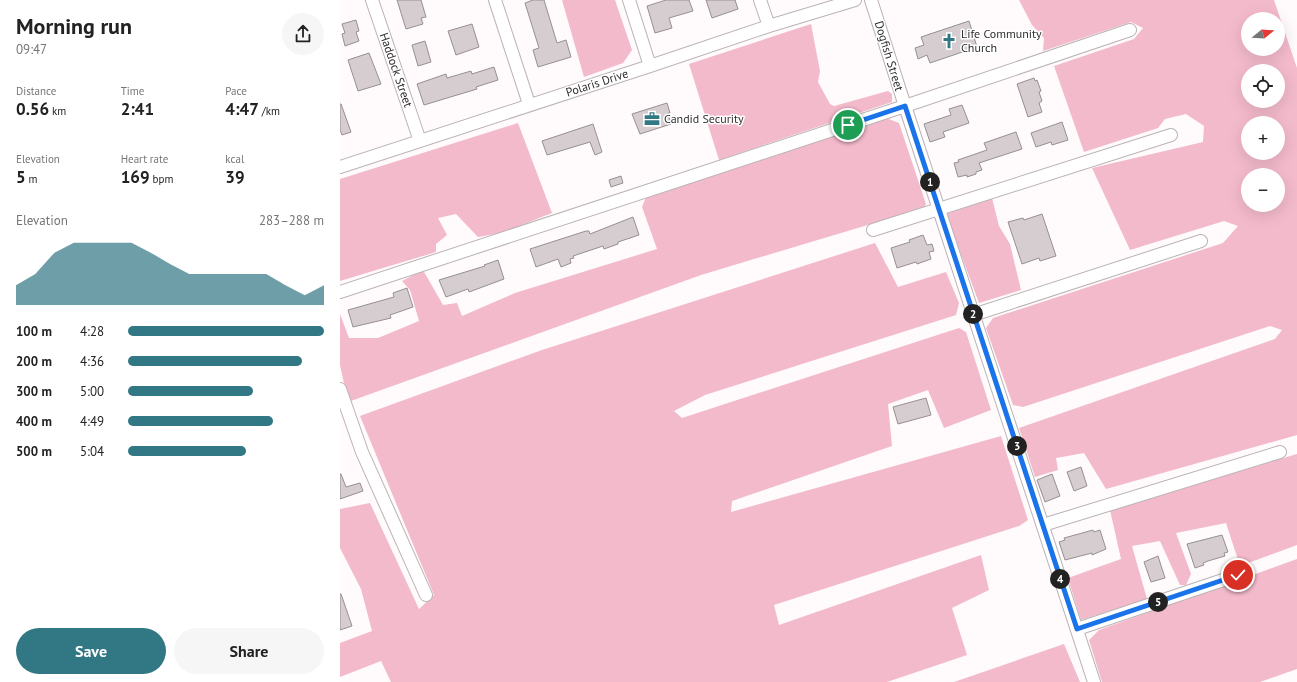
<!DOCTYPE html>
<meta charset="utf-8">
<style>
:root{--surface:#fff;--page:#f6f6f6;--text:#222;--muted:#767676;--accent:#317784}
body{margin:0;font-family:"PT Sans",sans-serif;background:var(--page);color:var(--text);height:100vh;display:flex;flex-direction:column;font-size:15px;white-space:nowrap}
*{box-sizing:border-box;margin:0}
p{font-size:13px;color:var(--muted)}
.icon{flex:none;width:22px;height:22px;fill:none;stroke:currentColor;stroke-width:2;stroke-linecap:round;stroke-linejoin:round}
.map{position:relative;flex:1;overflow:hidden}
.details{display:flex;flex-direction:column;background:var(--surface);width:340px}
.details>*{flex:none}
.needle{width:26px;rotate:72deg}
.controls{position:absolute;left:901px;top:12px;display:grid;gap:8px}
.controls a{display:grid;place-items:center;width:44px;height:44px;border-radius:50%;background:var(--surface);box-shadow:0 4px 16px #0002;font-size:20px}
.pin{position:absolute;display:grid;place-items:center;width:34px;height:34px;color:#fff;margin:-17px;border:2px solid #fff;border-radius:50%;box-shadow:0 1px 4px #0007}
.km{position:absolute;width:20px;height:20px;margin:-10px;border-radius:50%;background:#222;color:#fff;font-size:11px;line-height:20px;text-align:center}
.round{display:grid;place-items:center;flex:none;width:42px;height:42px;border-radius:21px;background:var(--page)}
.head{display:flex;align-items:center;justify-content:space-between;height:68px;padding:0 16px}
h1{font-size:22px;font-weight:700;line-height:30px}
.stats{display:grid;grid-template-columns:repeat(3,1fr);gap:6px;height:68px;padding:4px 16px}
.stats div{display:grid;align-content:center}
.stats b{font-size:17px;font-weight:700}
.stats small{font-size:11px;font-weight:400}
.stats p{font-size:11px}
.chart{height:112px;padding:8px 16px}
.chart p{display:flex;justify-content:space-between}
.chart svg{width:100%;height:72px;margin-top:4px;fill:var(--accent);opacity:.7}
.primary-button{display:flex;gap:8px;margin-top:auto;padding:8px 16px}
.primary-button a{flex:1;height:46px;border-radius:24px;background:var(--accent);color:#fff;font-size:16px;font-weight:700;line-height:46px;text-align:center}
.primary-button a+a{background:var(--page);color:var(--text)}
ul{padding:0 16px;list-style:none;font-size:13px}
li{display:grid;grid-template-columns:64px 48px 1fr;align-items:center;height:30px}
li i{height:10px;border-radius:5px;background:var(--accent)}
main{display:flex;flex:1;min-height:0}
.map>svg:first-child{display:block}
.green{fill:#f3bacb;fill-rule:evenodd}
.building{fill:#d5cdcf;stroke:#978f91}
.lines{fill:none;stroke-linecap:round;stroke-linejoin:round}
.minor-casing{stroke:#bbb3b5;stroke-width:14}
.minor{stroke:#fff;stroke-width:12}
.route-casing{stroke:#fff;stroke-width:8}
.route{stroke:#1a73e8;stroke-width:5}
.labels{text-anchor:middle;stroke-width:3;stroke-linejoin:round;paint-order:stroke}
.poi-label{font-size:12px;fill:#312e2e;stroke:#fff;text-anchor:start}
.street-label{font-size:12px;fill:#312e2e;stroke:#fff}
</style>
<main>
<section class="details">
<div class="head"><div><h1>Morning run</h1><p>09:47</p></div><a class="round"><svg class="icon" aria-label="share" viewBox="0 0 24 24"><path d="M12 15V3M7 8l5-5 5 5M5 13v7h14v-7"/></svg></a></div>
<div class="stats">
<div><p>Distance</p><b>0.56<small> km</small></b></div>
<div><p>Time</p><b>2:41</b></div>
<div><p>Pace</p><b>4:47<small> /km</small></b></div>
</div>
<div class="stats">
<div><p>Elevation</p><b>5<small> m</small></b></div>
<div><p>Heart rate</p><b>169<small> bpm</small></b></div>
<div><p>kcal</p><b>39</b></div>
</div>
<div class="chart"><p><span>Elevation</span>283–288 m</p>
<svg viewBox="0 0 160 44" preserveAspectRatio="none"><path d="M0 44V32L10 25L20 12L30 6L40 6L50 6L60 6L70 12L80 19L90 25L100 25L110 25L120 25L130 25L140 32L150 38L160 32V44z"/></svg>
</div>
<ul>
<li><b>100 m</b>4:28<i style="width:100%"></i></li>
<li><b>200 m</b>4:36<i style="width:89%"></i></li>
<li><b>300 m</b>5:00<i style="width:64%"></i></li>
<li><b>400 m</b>4:49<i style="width:74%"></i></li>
<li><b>500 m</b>5:04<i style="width:60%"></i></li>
</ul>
<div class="primary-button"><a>Save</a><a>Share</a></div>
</section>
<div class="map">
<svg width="957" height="682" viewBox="0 0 957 682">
<rect width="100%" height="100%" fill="#fffafb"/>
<path class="green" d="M222,0H275L292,50L283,63L244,77Z
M679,0H934L957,68V435L766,489L744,453L716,458L718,470L695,477L679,428L935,339L942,330L930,326L683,407L673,405L646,328L653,318L883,243L898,226L884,221L790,250L752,168L863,142L864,126L846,114L825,119L818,128L744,152L714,66L794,39L803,28L791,22L703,51L704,38L692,25ZM908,19H938V49H908ZM908,71H938V101H908ZM908,123H938V153H908ZM908,175H938V205H908Z
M471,24L480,71L478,82L490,104L494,106L548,91L552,94V102L379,160L349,64Z
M546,118L559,123L586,204L582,211L531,224L361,275L8,402L0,365V314L9,338H38L79,321L70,290L62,281L83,270L103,305L117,303L122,316L175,293L317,249L302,207L306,197Z
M178,123L212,213L161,233L138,237L116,214L98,218L107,235L96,244V252L0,281V179Z
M652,198L659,226L670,244L681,290L639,303L606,214Z
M535,243L558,287L606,272L619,303L616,315L365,395L334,411L342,418L619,328L626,332L651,410L604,428L588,390L548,404L552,446L392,501L391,512L661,436L688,520L679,526L434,605L439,625L641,555L649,590L612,608L627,655L547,682H51L41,661L0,677V643L32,631L21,589L0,548V509L30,503L79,609L94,595L20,416L202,350Z
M957,454V545L900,566L886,523L836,533L851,574L846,585H840L820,541L792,546L807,599L741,620L728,578L781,559L770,510Z
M957,559V669L920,682H762L749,640L759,630Z
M724,644L740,682H614Z"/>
<path class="building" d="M57,0H81L86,17L81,18L83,24L66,29Z
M193,0H204L217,43L226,40L231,57L198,67L193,50L199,48L185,3Z
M326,0H349L353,11L329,18L332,28L315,33L307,6Z
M366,0H395L398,9L372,18Z
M16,20L19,31L16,32L19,41L5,46L2,34L5,33L2,24Z
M629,21L637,47L590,63L587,55L578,59L575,48L584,45L581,37Z
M132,24L139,47L116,55L108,31Z
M85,41L91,62L78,66L72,45Z
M29,53L41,84L18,91L8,60Z
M154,67L158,80L136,87L137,89L84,105L77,84L106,74L107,78L131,71L132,74Z
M694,78L695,81L697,80L701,91L699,92L702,101L699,103L702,112L688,117L677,84Z
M327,103L330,113H328L331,124L300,134L292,114Z
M0,104H1L11,132L2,135L0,130Z
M622,105L629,123L603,132L605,137L590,142L584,124L611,115L609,109Z
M722,122L728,140L712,145L711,142L696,147L691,133Z
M253,124L262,152L255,155L250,142L207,155L202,141Z
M676,132L682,149L639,163L642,170L636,172V174L627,177V175L618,177L614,163L619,162L618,160L647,150L644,143Z
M281,176L283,183L271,187L269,180Z
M702,214L716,256L700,261L699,258L682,264L668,222L683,218L684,220Z
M293,217L299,235L278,242V244L264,249L263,246L233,256L234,258L230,259L231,263L221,267L218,259L196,267L190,249L246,231H249L250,234Z
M583,235L587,245L592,244L594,251L589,252L591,259L577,264L576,262L557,268L551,248L570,242L569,240Z
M158,260L164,279L129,292L128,289L106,297L99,280L145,266L144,265Z
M67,288L73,307L50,315L51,318L13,327L8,310L54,297L53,293Z
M586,398L591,415L558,424L553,407Z
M741,467L747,486L734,491L727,472Z
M0,474H1L6,487L20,483L23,491L0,499Z
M712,474L720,496L705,502L697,480Z
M753,530L754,532L760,530L766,549L752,555V553L725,560L719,542L725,540L724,538Z
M882,535L888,552L884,553L885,556L868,561L863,563L864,565L855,568L847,544Z
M818,556L825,578L811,582L804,562Z
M0,594H1L12,626L0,630Z"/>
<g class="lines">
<defs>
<path id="minor" d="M32,0L80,141
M155,0L189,104
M289,0L310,66
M420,0L429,26
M531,0L565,106L754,682
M0,167L310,66L429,26L515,0
M533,230L831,135
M0,292L565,106L790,30
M633,315L861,241
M0,389L22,452L86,595
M703,525L940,452
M737,629L898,575"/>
</defs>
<use href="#minor" class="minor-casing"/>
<use href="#minor" class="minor"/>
</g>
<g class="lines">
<defs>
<path id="route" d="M508,125L565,106L737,629L898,575"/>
</defs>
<use href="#route" class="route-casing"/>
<use href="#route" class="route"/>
</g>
<defs>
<symbol id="church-bare" viewBox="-9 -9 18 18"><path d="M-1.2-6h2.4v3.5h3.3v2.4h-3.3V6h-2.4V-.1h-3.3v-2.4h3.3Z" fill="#317784" stroke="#fff" stroke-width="2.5" paint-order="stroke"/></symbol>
<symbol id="office-bare" viewBox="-9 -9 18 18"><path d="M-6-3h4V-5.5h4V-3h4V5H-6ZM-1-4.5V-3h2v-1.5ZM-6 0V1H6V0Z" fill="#317784" stroke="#fff" stroke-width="2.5" paint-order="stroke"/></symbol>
</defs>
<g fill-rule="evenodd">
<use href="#church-bare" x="598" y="30" width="22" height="22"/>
<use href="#office-bare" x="301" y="108" width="22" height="22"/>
</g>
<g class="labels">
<g class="poi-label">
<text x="621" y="38">Life Community<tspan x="621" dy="14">Church</tspan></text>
<text x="324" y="123">Candid Security</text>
</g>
<g class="street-label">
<text transform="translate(549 56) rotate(73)" y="4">Dogfish Street</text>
<text transform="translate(56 70) rotate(71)" y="4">Haddock Street</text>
<text transform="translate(257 83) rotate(-18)" y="4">Polaris Drive</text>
</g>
</g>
</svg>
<div class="controls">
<a><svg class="needle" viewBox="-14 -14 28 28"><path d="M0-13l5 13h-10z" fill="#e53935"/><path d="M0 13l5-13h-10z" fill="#767676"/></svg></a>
<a><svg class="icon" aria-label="locate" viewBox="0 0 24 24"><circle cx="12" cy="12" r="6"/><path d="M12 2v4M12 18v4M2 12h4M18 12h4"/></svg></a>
<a>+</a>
<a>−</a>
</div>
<div class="pin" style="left:508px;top:125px;background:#1e9e55"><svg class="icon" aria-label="arrive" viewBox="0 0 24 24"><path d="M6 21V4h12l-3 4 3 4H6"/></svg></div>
<div class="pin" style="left:898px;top:575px;background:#d93025"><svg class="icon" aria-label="check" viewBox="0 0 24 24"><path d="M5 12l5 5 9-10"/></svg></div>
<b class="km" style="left:590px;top:182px">1</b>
<b class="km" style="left:633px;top:314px">2</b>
<b class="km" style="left:677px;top:446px">3</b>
<b class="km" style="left:720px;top:579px">4</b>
<b class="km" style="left:818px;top:602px">5</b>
</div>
</main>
